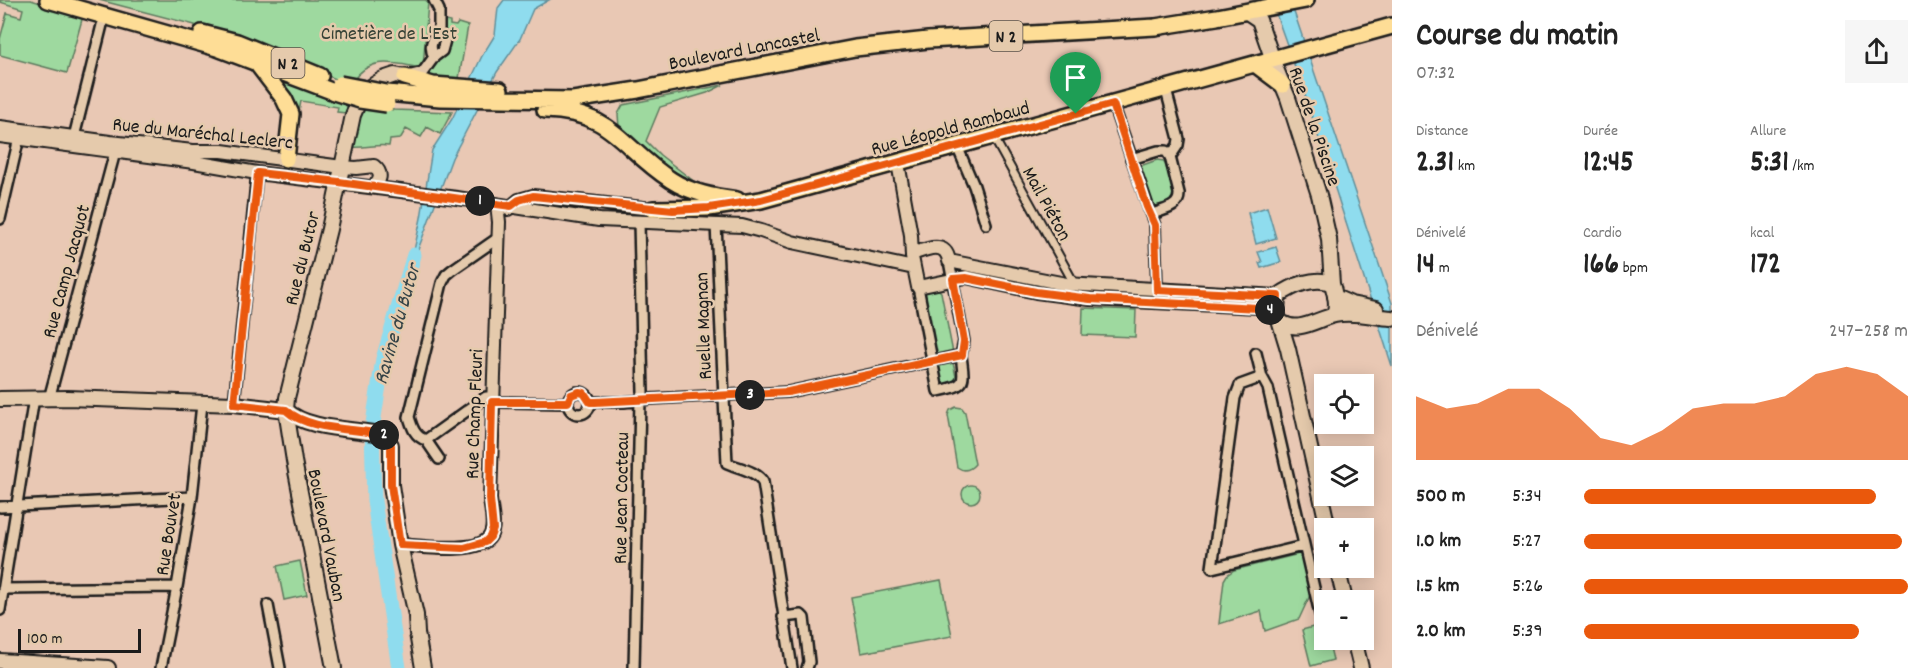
<!DOCTYPE html>
<html lang="fr">
<meta charset="utf-8">
<style>
:root{--surface:#fff;--page:#f6f6f6;--text:#222;--muted:#767676;--accent:#ea580c}
body{margin:0;font-family:Dekko,sans-serif;background:var(--page);color:var(--text);height:100vh;display:flex;flex-direction:column;font-size:22px;white-space:nowrap}
*{box-sizing:border-box;margin:0}
p{font-size:20px;color:var(--muted)}
.icon{flex:none;width:33px;height:33px;fill:none;stroke:currentColor;stroke-width:2;stroke-linecap:round;stroke-linejoin:round}
.map{position:relative;flex:1;overflow:hidden}
.side{display:flex;flex-direction:column;background:var(--surface);width:540px}
.side>*{flex:none}
.buttons{position:absolute;left:1314px;top:374px;display:grid;gap:12px}
.buttons a{display:grid;place-items:center;width:60px;height:60px;border-radius:0px;background:var(--surface);box-shadow:0 3px 15px #0003;font-size:30px}
.scale{position:absolute;left:18px;bottom:15px;width:123px;box-sizing:border-box;padding-left:6px;border:3px solid #1c1c1c;border-top:0;font-size:16px;line-height:21px;white-space:nowrap;color:#1c1c1c;-webkit-text-stroke:4px #e5caac;paint-order:stroke}
.pin{position:absolute;display:grid;place-items:center;width:51px;height:51px;color:#fff;margin:-62px -26px;border-radius:50% 50% 50% 0;rotate:-45deg;box-shadow:0 0 6px #0007}
.pin .icon{rotate:45deg}
.km{position:absolute;width:30px;height:30px;margin:-15px;border-radius:50%;background:#222;color:#fff;font-size:16px;line-height:30px;text-align:center}
.round{display:grid;place-items:center;flex:none;width:63px;height:63px;border-radius:0px;background:var(--page)}
.headline{display:flex;align-items:center;justify-content:space-between;height:102px;padding:0 24px}
h1{font-size:33px;font-weight:800;line-height:45px}
.metrics{display:grid;grid-template-columns:repeat(3,1fr);gap:9px;height:102px;padding:6px 24px}
.metrics div{display:grid;align-content:center}
.metrics b{font-size:30px;font-weight:800}
.metrics small{font-size:16px;font-weight:400}
.metrics p{font-size:16px}
.chart{height:168px;padding:12px 24px}
.chart p{display:flex;justify-content:space-between}
.chart svg{width:100%;height:108px;margin-top:6px;fill:var(--accent);opacity:.7}
ul{padding:0 24px;list-style:none;font-size:20px}
li{display:grid;grid-template-columns:96px 72px 1fr;align-items:center;height:45px}
li i{height:15px;border-radius:8px;background:var(--accent)}
main{display:flex;flex:1;min-height:0}
.map>svg:first-child{display:block}
.green{fill:#9ed99f;stroke:#5d7a5e;stroke-width:1.5}
.water{fill:#8fdcee;stroke:#618f9a;stroke-width:1.5}
.lines{fill:none;stroke-linecap:round;stroke-linejoin:round}
.river{stroke:#8fdcee;stroke-width:15}
.pedestrian-casing{stroke:#1c1c1c;stroke-width:11}
.minor-casing{stroke:#1c1c1c;stroke-width:14}
.tertiary-casing{stroke:#1c1c1c;stroke-width:16}
.secondary-casing{stroke:#1c1c1c;stroke-width:18}
.primary-casing{stroke:#1c1c1c;stroke-width:20}
.pedestrian{stroke:#e5caac;stroke-width:7}
.minor{stroke:#e5caac;stroke-width:9}
.tertiary{stroke:#e5caac;stroke-width:12}
.secondary{stroke:#e5caac;stroke-width:14}
.primary{stroke:#fedd96;stroke-width:15}
.primary-bridge-casing{stroke:#1c1c1c;stroke-width:20;stroke-linecap:butt}
.primary-bridge{stroke:#fedd96;stroke-width:15}
.route-casing{stroke:#fff;stroke-width:12}
.route{stroke:#ea580c;stroke-width:8}
.labels{text-anchor:middle;stroke-width:5;stroke-linejoin:round;paint-order:stroke}
.shield{fill:#e5caac;stroke:#585047;stroke-width:1.5}
.shield-label{font-size:18px;font-weight:bold;fill:#1c1c1c}
.park-label{font-size:20px;fill:#364236;stroke:#e5caac}
.street-label{font-size:20px;fill:#1c1c1c;stroke:#e5caac}
.water-label{font-size:21px;font-style:italic;fill:#334246;stroke:#e5caac}
</style>
<main>
<div class="map">
<svg width="1392" height="668" viewBox="0 0 1392 668">
<rect width="100%" height="100%" fill="#e9c8b4"/>
<filter id="ink" filterUnits="userSpaceOnUse"><feTurbulence type="fractalNoise" baseFrequency=".0167" numOctaves="2"/><feDisplacementMap in="SourceGraphic" scale="12" xChannelSelector="R" yChannelSelector="G"/><feConvolveMatrix kernelMatrix="1 2 1 2 8 2 1 2 1" color-interpolation-filters="sRGB"/></filter>
<g filter="url(#ink)">
<path class="green" d="M0,0H31L83,16L67,73L0,55V39L7,13L21,17L23,9L0,2Z
M99,0H425L428,2L423,68C395,64 371,54 352,82L336,79L228,37L195,27V25Z
M445,21L450,22V25L456,26L458,23L468,26L458,84L423,75L442,55V30L445,28Z
M268,70L331,97L347,106L346,113L337,112L338,107L301,101L293,143L296,122Z
M723,85L707,93L660,107L646,141L660,155L696,183C671,182 638,145 619,128L618,114L623,105Z
M363,106L394,110L452,112L440,134L427,127L421,137L406,129L400,139L390,140L389,146C377,144 366,148 353,147L352,140Z
M1157,160L1164,161L1176,197L1172,201L1153,207L1139,169L1143,165Z
M938,289L941,292L953,353L935,357L924,294L927,291Z
M1083,308L1136,310L1135,337L1082,335Z
M952,358L956,377L954,381L943,384L939,381L935,362Z
M956,407L962,408L965,412L975,464C970,470 964,472 957,467L948,415L950,410Z
M962 494a9 9 0 1 1 18 0a9 9 0 1 1-18 0Z
M1303,553L1312,591L1299,619L1265,631L1261,611L1219,624L1224,580L1227,575L1234,570Z
M300,561L307,595L284,600L277,566Z
M941,580L952,636L861,653L851,597Z
M1324,624V639H1328L1333,660L1311,666L1302,630Z"/>
<path class="water" d="M504,0H549L533,9L520,39L497,72L452,158L409,274L421,218L432,150L452,119L482,56L495,35L498,8Z
M1271,0H1290L1392,303V366L1305,95Z
M1267,207L1276,238L1256,244L1248,213Z
M1276,247L1281,262L1261,268L1259,263L1262,262L1258,252Z"/>
<g class="lines">
<path class="river" d="M399,668L374,501L372,430L383,359L414,255"/>
<defs>
<path id="pedestrian" d="M993,136L1075,285"/>
<path id="minor" d="M434,57L442,51L445,40L439,32
M407,76L423,72L434,57C429,47 431,40 439,32V10L434,0
M1166,90L1179,139L1178,145L1170,157
M1113,104L1151,215
M74,137L102,25
M957,146L974,186L986,224
M1131,159L1158,151H1166L1170,157L1179,193C1180,209 1162,209 1151,215L1155,225L1157,289
M0,219L19,138
M716,224L727,463C738,468 757,471 763,482L792,668
M918,287L938,391C968,385 964,383 961,355
M1256,353L1262,377L1268,388L1320,614
M1262,377L1240,385L1235,398L1212,568L1303,546
M568 403a11 11 0 1 1 22 0a11 11 0 1 1-22 0Z
M492,397H486L426,440C415,437 412,427 409,417L442,283L446,275L452,270L498,238
M49,399L115,152
M492,402L568,403
M590,402H624L650,399L788,392L961,355L964,341L949,261
M234,404L257,173
M426,440L439,459
M0,507L192,497
M3,589L177,587
M268,605L280,668
M0,610L34,398
M783,617L801,615L804,618L809,662L807,668
M161,668L177,587L192,497L202,404
M634,668L640,400L643,392L639,222"/>
<path id="tertiary" d="M0,127L110,142L193,151H222L342,167L356,168L374,166C383,173 381,183 371,187
M0,136L194,162L257,173L457,198L599,220L742,226L761,231L792,242L914,268
M898,163L911,235L912,257L918,287L966,277L1036,292L1090,299L1258,307L1277,313
M508,209L519,200L533,196L653,209
M912,254C926,249 946,240 949,261L1066,284L1278,296
M400,545C419,546 480,555 490,536C496,526 491,510 490,499L499,222L497,204"/>
<path id="secondary" d="M1247,12L1259,20L1276,69L1288,98L1319,195L1329,239L1332,284
M1335,297L1351,304L1376,309
M1281,322C1299,334 1316,319 1335,315C1353,311 1374,317 1392,318
M0,399L68,398L234,404L286,410C308,431 356,428 385,435L391,445V485L400,545L416,615L417,633L423,668
M1328,528L1288,349L1277,313L1278,296C1292,286 1316,275 1332,284C1335,295 1338,304 1334,315
M1337,567L1345,600
M1354,639L1361,668
M0,661L108,668
M334,668L294,461L286,410L287,398L329,229L353,115L361,97L372,86L383,79L395,75L405,77"/>
<path id="primary" d="M48,0L217,48L334,92
M202,33L237,42L320,76
M1255,64L1283,85
M258,65L284,99L291,114L286,159
M405,77L433,85L500,90
M387,93L440,98L573,100L638,90L855,48L928,40L1155,27L1217,17L1306,0
M545,110C614,112 620,147 671,180C691,193 714,197 737,200
M653,209L709,208L761,200L1392,26"/>
</defs>
<use href="#pedestrian" class="pedestrian-casing"/>
<use href="#minor" class="minor-casing"/>
<use href="#tertiary" class="tertiary-casing"/>
<use href="#secondary" class="secondary-casing"/>
<use href="#primary" class="primary-casing"/>
<use href="#pedestrian" class="pedestrian"/>
<use href="#minor" class="minor"/>
<use href="#tertiary" class="tertiary"/>
<use href="#secondary" class="secondary"/>
<use href="#primary" class="primary"/>
<defs>
<path id="primary-bridge" d="M340,84L387,93
M334,92L360,100L387,104"/>
</defs>
<use href="#primary-bridge" class="primary-bridge-casing"/>
<use href="#primary-bridge" class="primary-bridge"/>
</g>
</g>
<g class="lines" filter="url(#ink)">
<defs>
<path id="route" d="M1113,104L1147,207L1155,225L1157,290L1278,296L1277,313L1258,308L1090,299L1036,292L966,278L953,279L964,341L962,355L788,392L595,402H590L584,393L579,392L571,395L568,402H492L490,499L493,529L490,537L485,542L464,548L400,545L391,485V445L385,435C357,428 308,431 286,410L234,404L258,173L339,182L511,206L519,200L533,196L673,210L709,208L761,200Z"/>
</defs>
<use href="#route" class="route-casing"/>
<use href="#route" class="route"/>
</g>
<g class="labels">
<g class="shield">
<rect x="989.5" y="21" width="33" height="30" rx="4.5"/>
<rect x="271.5" y="48" width="33" height="30" rx="4.5"/>
</g>
<g class="shield-label">
<text x="1006" y="42">N 2</text>
<text x="288" y="69">N 2</text>
</g>
<g class="park-label">
<text x="389" y="39">Cimetière de L'Est</text>
</g>
<g class="street-label">
<text transform="translate(744 48) rotate(-11)" y="7">Boulevard Lancastel</text>
<text transform="translate(1316 126) rotate(71)" y="7">Rue de la Piscine</text>
<text transform="translate(950 127) rotate(-15)" y="7">Rue Léopold Rambaud</text>
<text transform="translate(203 132) rotate(6)" y="7">Rue du Maréchal Leclerc</text>
<text transform="translate(1048 203) rotate(61)" y="7">Mail Piéton</text>
<text transform="translate(301 258) rotate(-76)" y="7">Rue du Butor</text>
<text transform="translate(65 271) rotate(-75)" y="7">Rue Camp Jacquot</text>
<text transform="translate(702 326) rotate(-92)" y="7">Ruelle Magnan</text>
<text transform="translate(473 414) rotate(-88)" y="7">Rue Champ Fleuri</text>
<text transform="translate(620 498) rotate(-89)" y="7">Rue Jean Cocteau</text>
<text transform="translate(167 534) rotate(-81)" y="7">Rue Bouvet</text>
<text transform="translate(328 535) rotate(79)" y="7">Boulevard Vauban</text>
</g>
<g class="water-label">
<text transform="translate(396 324) rotate(-74)" y="7">Ravine du Butor</text>
</g>
</g>
</svg>
<div class="buttons">
<a><svg class="icon" aria-label="locate" viewBox="0 0 24 24"><circle cx="12" cy="12" r="6"/><path d="M12 2v4M12 18v4M2 12h4M18 12h4"/></svg></a>
<a><svg class="icon" aria-label="layers" viewBox="0 0 24 24"><path d="M12 4l9 5-9 5-9-5zM3 14l9 5 9-5"/></svg></a>
<a>+</a>
<a>−</a>
</div>
<div class="scale">100 m</div>
<div class="pin" style="left:1076px;top:114px;background:#1e9e55"><svg class="icon" aria-label="arrive" viewBox="0 0 24 24"><path d="M6 21V4h12l-3 4 3 4H6"/></svg></div>
<b class="km" style="left:480px;top:201px">1</b>
<b class="km" style="left:384px;top:435px">2</b>
<b class="km" style="left:750px;top:395px">3</b>
<b class="km" style="left:1270px;top:310px">4</b>
</div>
<section class="side">
<div class="headline"><div><h1>Course du matin</h1><p>07:32</p></div><a class="round"><svg class="icon" aria-label="share" viewBox="0 0 24 24"><path d="M12 15V3M7 8l5-5 5 5M5 13v7h14v-7"/></svg></a></div>
<div class="metrics">
<div><p>Distance</p><b>2.31<small> km</small></b></div>
<div><p>Durée</p><b>12:45</b></div>
<div><p>Allure</p><b>5:31<small> /km</small></b></div>
</div>
<div class="metrics">
<div><p>Dénivelé</p><b>14<small> m</small></b></div>
<div><p>Cardio</p><b>166<small> bpm</small></b></div>
<div><p>kcal</p><b>172</b></div>
</div>
<div class="chart"><p><span>Dénivelé</span>247–258 m</p>
<svg viewBox="0 0 160 44" preserveAspectRatio="none"><path d="M0 44V18L10 23L20 21L30 15L40 15L50 23L60 35L70 38L80 32L90 23L100 21L110 21L120 18L130 9L140 6L150 9L160 18V44z"/></svg>
</div>
<ul>
<li><b>500 m</b>5:34<i style="width:90%"></i></li>
<li><b>1.0 km</b>5:27<i style="width:98%"></i></li>
<li><b>1.5 km</b>5:26<i style="width:100%"></i></li>
<li><b>2.0 km</b>5:39<i style="width:85%"></i></li>
</ul>
</section>
</main>
